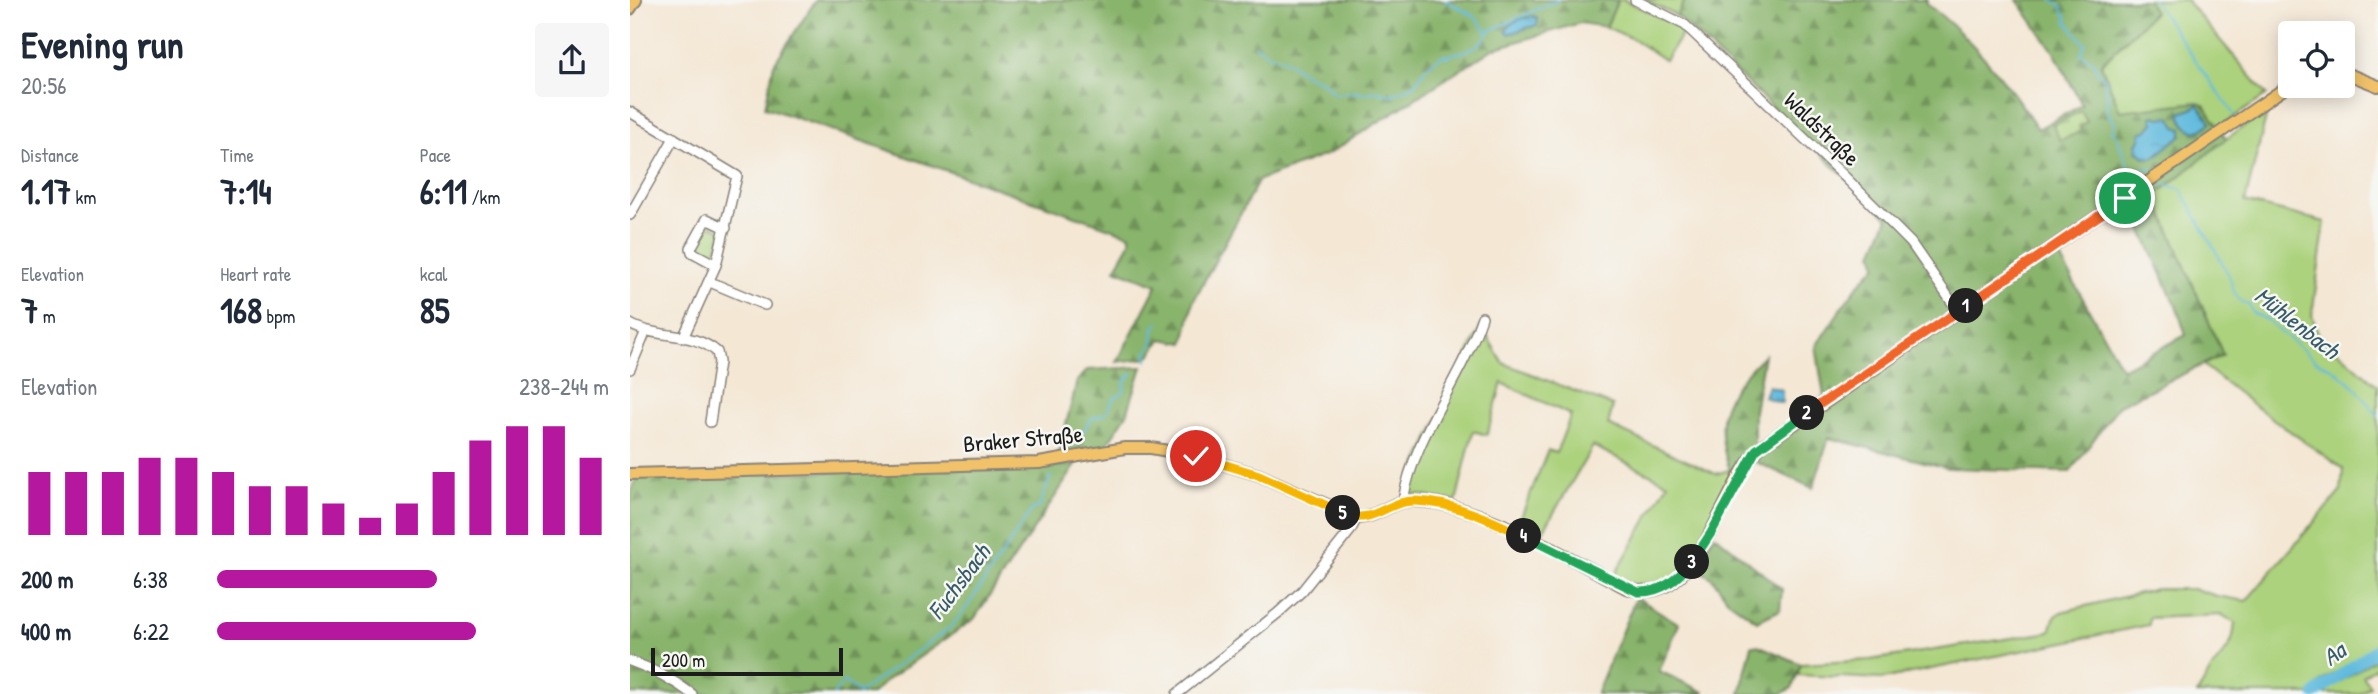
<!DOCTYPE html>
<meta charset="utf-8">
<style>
:root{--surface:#fff;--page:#f6f6f7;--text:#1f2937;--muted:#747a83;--accent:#b5179e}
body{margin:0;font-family:"Patrick Hand",sans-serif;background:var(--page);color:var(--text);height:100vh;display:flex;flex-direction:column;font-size:26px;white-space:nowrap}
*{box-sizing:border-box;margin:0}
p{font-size:23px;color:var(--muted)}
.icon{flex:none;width:38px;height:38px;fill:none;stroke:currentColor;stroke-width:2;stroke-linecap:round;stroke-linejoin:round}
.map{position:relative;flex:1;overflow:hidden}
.drawer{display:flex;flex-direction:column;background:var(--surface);width:630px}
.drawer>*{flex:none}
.fabs{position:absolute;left:1648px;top:21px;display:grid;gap:14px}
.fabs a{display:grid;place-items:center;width:77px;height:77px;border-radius:7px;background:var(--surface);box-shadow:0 4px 18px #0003;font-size:35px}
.scale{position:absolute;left:21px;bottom:18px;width:192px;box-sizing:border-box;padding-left:7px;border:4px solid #1c1c1c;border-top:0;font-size:19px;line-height:24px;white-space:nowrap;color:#1c1c1c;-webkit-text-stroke:5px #f6f6f2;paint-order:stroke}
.pin{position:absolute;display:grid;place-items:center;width:60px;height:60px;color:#fff;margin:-30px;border:4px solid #fff;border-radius:50%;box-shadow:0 2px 7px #0007}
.km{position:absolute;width:35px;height:35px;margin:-18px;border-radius:50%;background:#222;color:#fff;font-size:19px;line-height:35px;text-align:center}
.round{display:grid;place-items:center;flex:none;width:74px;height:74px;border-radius:7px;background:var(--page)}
.head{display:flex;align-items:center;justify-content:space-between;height:119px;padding:0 21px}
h1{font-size:38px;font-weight:800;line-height:52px}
.metrics{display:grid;grid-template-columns:repeat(3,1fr);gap:10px;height:119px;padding:7px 21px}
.metrics div{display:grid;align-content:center}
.metrics b{font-size:35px;font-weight:800}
.metrics small{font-size:19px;font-weight:400}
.metrics p{font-size:19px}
.chart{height:196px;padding:14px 21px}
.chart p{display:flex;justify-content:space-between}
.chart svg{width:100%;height:126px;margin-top:7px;stroke:var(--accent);stroke-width:6}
ul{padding:0 21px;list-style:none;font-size:23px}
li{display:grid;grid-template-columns:112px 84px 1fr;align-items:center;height:52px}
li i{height:18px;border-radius:9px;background:var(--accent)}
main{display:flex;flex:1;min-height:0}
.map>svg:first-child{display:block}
.green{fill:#acd27d;stroke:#64774c;stroke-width:2}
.forest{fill:url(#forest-firs);stroke:#526844;stroke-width:2;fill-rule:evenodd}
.cemetery{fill:url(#cemetery-stones);stroke:#64774c;stroke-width:2}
.water{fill:url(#water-ripples);stroke:#3e6b7c;stroke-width:2}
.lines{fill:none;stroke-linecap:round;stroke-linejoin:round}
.stream{stroke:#5fbadd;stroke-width:2}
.river{stroke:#5fbadd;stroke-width:12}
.minor-casing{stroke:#888278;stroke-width:12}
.major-casing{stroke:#888278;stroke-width:14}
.minor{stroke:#fff;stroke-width:9}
.major{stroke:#f2c26a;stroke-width:10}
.split-1-casing{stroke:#fff;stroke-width:14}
.split-2-casing{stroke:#fff;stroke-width:14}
.split-3-casing{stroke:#fff;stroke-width:14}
.split-4-casing{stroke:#fff;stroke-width:14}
.split-5-casing{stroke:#fff;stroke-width:14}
.split-6-casing{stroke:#fff;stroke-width:14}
.split-1{stroke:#f0652b;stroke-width:9}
.split-2{stroke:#f0652b;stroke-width:9}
.split-3{stroke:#22a559;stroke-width:9}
.split-4{stroke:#22a559;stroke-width:9}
.split-5{stroke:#f5b400;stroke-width:9}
.split-6{stroke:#f5b400;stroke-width:9}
.labels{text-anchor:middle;stroke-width:5;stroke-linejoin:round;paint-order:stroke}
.street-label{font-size:23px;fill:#1c1c1c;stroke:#f6f6f2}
.water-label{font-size:24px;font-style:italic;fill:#375b69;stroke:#f6f6f2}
</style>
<main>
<section class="drawer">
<div class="head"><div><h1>Evening run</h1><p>20:56</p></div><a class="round"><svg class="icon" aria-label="share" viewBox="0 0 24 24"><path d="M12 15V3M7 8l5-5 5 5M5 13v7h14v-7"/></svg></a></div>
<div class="metrics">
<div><p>Distance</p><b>1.17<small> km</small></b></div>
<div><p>Time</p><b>7:14</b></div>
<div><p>Pace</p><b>6:11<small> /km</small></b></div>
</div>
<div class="metrics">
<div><p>Elevation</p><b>7<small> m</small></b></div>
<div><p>Heart rate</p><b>168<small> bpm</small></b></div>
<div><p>kcal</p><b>85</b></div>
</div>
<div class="chart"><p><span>Elevation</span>238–244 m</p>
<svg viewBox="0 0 160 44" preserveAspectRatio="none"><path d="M5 44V22M15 44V22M25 44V22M35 44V17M45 44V17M55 44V22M65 44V27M75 44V27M85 44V33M95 44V38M105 44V33M115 44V22M125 44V11M135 44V6M145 44V6M155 44V17"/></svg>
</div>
<ul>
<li><b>200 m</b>6:38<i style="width:56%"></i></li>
<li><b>400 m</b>6:22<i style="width:66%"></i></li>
</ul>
</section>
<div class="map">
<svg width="1748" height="694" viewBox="0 0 1748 694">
<defs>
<pattern id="forest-firs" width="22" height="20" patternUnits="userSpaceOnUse" patternTransform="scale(1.75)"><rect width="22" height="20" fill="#89b46c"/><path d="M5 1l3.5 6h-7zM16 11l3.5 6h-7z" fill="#6f9258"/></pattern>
<pattern id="cemetery-stones" width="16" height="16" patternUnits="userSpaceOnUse" patternTransform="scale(1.75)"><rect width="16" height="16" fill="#acd27d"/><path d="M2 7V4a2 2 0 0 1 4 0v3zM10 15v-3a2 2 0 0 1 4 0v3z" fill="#93b46b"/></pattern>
<pattern id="water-ripples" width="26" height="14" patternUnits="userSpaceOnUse" patternTransform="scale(1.75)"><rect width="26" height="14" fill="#5fbadd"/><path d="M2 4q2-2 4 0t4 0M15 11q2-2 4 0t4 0" fill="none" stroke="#529fbd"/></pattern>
</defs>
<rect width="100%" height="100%" fill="#f6f6f2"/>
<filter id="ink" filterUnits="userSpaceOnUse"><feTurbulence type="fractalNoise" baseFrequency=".0143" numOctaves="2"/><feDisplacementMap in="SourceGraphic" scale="14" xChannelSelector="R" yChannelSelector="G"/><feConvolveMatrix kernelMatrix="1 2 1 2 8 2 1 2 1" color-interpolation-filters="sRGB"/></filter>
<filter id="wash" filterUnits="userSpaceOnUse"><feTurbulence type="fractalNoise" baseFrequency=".00686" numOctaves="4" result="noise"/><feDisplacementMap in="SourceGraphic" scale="28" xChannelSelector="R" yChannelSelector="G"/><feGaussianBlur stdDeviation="1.57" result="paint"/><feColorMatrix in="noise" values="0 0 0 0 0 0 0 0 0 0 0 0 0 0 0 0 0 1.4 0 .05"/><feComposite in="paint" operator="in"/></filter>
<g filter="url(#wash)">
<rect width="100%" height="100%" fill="#f4e7d4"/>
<path class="green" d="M988,0H994L1040,22L1054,31L1035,60L1003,39L976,27Z
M1014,0H1055L1047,16Z
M1517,0H1556L1637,95L1588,128L1575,106L1490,112L1471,64L1524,12Z
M1638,109L1615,202L1695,222L1682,315L1688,334L1748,386V644L1693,681L1679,694H1567C1572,686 1576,677 1582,669C1596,648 1602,651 1605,623L1592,615L1519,618V625L1252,679L1167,675L1171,664L1240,660L1420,632L1424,618L1431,612L1526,589H1565L1587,596L1616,601L1711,491L1713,469L1622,404L1573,365L1593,355L1524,196L1596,139Z
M81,225L92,231L84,259L66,251L65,247L77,226Z
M851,326L873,363L983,406L978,425L1086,474L1099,470L1105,479C1090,506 1060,574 1031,585C1014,591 999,583 984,576L1038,483L963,446L909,538L887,527L918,450L926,453L941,415L872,383L857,435L843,431L826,502L790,495H776L779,482Z
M1748,657V666L1733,676L1740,686L1729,694H1692Z"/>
<path class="forest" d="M186,0H988L976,27L950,23L863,49L698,154L629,180L563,302L554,343L532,339L518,358L487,362L527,285L485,269L500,243V235L135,107L144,64Z
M1055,0H1297V4C1343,39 1377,82 1408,129L1452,105L1424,52L1387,0H1517L1524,12L1471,64L1490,111L1568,102L1575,106L1596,139L1525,196L1593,355L1489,405L1440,472L1318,468L1199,438L1183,488L1124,461L1105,479C1094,462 1088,428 1094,409C1101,388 1119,370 1134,355L1124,411V448L1194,396L1186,346C1205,318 1223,288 1247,265L1243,253L1258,218L1047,16ZM1499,202L1546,306L1556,335L1492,369L1426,250Z
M512,367L497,414L475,447L428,456L447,381L457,370Z
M446,465L344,619L257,680L242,694H0V493L5,481L12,477Z
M1085,535L1152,589L1150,610L1127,621L1099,601L1082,578L1062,566Z
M1006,597L1049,624L1029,671L1074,692V694H966Z
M1122,645H1128L1171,664L1162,688L1151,694H1110Z"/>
<path class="cemetery" d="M1451,111L1457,122L1449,126L1451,132L1430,140L1423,125Z"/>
<path class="water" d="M904,16L908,19L907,25L879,34L876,32C879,21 893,18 904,16Z
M1568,104L1581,122L1574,129L1565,132C1556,128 1552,122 1550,113L1562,109Z
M1525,116L1530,118L1540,116L1546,127L1552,129V135L1523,158L1514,157L1508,151L1507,144L1511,137L1510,133L1518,130L1524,123L1522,117Z
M1138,386L1152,390V403L1134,397Z"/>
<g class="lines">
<path class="stream" d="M815,0L844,16L858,32
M1422,0L1432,6V10L1437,17V22L1455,44L1451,54L1464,62L1467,72L1476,80L1475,89L1478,95C1476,106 1476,114 1485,123L1482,131L1486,134L1502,175L1506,176L1513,168L1519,167L1523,170
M1523,0L1604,115
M626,45L638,54L654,59L676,75L695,83L704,94L728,92L733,94L747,91L761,95L785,85L796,67L813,55L818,57L820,54C835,53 853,46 859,31L928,0
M1530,183L1551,189L1599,275L1604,292L1612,302L1619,305L1622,312L1637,320L1686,361L1702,368L1724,386L1748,416
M517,361V352L523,343L524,327L529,323
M432,451L448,439L461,419L476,413L484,398L493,393L495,381L502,373
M204,694L214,681L229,693L322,626L337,607L403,508H409L421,475"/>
<path class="river" d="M1685,694L1748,648"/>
</g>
</g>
<g filter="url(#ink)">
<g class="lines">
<defs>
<path id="minor" d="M1005,0L1055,25L1213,175L1281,243L1328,311
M0,112L107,176L86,265L53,338
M0,215L44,138
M86,265L62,252L61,248L77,219L96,228
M80,282L135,305
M0,324C26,339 64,331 87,352L89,362L80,422
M0,369L16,331
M773,501C783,437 832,378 852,317
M0,661C23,669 42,679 62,694
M547,694L648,613L672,591L720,531L727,518"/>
<path id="major" d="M0,9L6,0
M1713,72L1748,86
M0,474L409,463L495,448H521L566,456L629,475L727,518C747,518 761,501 782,501C845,500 940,559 996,588C1071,614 1091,479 1133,445L1661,84"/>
</defs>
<use href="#minor" class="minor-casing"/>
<use href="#major" class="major-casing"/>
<use href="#minor" class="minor"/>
<use href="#major" class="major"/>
</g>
</g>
<g class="lines" filter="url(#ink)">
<defs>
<path id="split-1" d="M1336,306L1495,198"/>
<path id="split-2" d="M1177,413L1336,306"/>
<path id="split-3" d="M1062,562L1081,533L1126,450L1177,413"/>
<path id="split-4" d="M894,536L1008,592C1032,593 1047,579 1062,562"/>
<path id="split-5" d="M713,513C743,527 756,500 785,501C823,502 861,520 894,536"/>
<path id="split-6" d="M566,456L629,475L713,513"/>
</defs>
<use href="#split-1" class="split-1-casing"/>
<use href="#split-2" class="split-2-casing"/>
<use href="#split-3" class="split-3-casing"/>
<use href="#split-4" class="split-4-casing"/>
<use href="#split-5" class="split-5-casing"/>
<use href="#split-6" class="split-6-casing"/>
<use href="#split-1" class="split-1"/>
<use href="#split-2" class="split-2"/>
<use href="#split-3" class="split-3"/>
<use href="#split-4" class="split-4"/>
<use href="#split-5" class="split-5"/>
<use href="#split-6" class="split-6"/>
</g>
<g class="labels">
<g class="street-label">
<text transform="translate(1192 129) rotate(44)" y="8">Waldstraße</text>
<text transform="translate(393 439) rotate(-5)" y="8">Braker Straße</text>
</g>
<g class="water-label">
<text transform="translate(1667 323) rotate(38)" y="8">Mühlenbach</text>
<text transform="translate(329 582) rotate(-53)" y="8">Fuchsbach</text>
<text transform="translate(1704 654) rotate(-36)" y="8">Aa</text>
</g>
</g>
</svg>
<div class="fabs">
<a><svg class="icon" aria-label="locate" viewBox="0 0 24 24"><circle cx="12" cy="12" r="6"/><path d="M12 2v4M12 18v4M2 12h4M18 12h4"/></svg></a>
</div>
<div class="scale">200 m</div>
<div class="pin" style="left:1495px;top:198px;background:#1e9e55"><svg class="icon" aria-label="arrive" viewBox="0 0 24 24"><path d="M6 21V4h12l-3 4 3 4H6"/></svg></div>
<div class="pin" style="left:566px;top:456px;background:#d93025"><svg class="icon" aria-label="check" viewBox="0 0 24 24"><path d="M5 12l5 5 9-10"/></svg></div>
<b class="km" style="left:1336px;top:306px">1</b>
<b class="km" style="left:1177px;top:413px">2</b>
<b class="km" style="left:1062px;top:562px">3</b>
<b class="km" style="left:894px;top:536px">4</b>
<b class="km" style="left:713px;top:513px">5</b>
</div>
</main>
